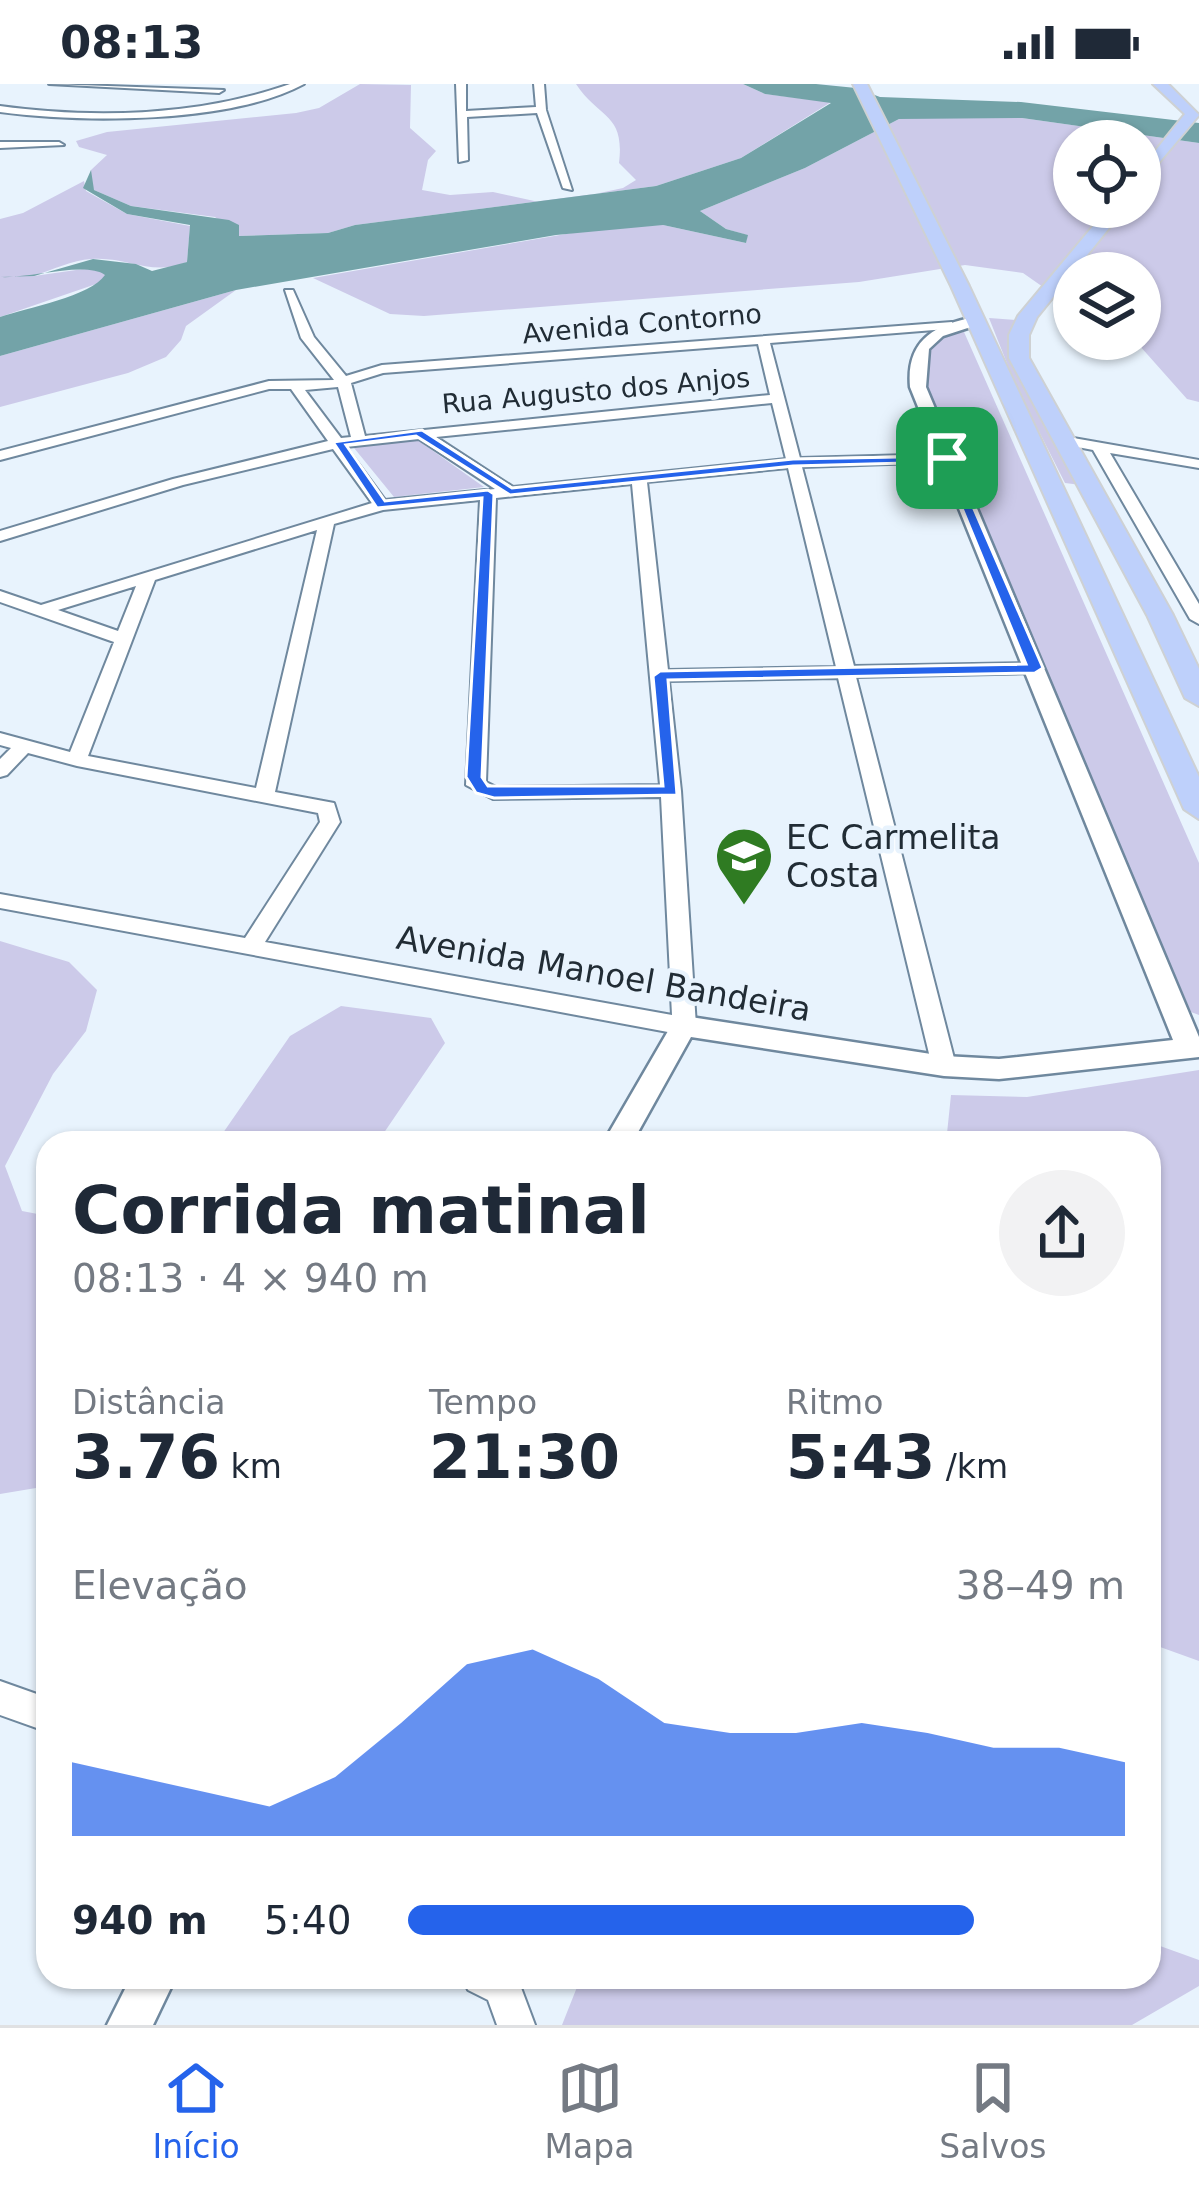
<!DOCTYPE html>
<html lang="pt">
<meta charset="utf-8">
<style>
:root{--surface:#fff;--page:#f2f2f3;--text:#1f2937;--muted:#747a83;--line:#e0e1e3;--accent:#2563eb}
body{margin:0;font-family:"DejaVu Sans",sans-serif;background:var(--page);color:var(--text);height:100vh;display:flex;flex-direction:column;font-size:45px;white-space:nowrap}
*{box-sizing:border-box;margin:0}
p{font-size:39px;color:var(--muted)}
.icon{flex:none;width:66px;height:66px;fill:none;stroke:currentColor;stroke-width:2;stroke-linecap:round;stroke-linejoin:round}
.map{position:relative;flex:1;overflow:hidden}
.drawer{position:absolute;left:36px;top:1047px;width:1125px;height:858px;display:flex;flex-direction:column;background:var(--surface);border-radius:36px;box-shadow:0 3px 9px #0004}
.drawer>*{flex:none}
.buttons{position:absolute;left:1053px;top:36px;display:grid;gap:24px}
.buttons a{display:grid;place-items:center;width:108px;height:108px;border-radius:50%;background:var(--surface);box-shadow:0 3px 9px #0004;font-size:60px}
.pin{position:absolute;display:grid;place-items:center;width:102px;height:102px;color:#fff;margin:-51px;border-radius:24px;box-shadow:0 6px 18px #0006}
.round{display:grid;place-items:center;flex:none;width:126px;height:126px;border-radius:63px;background:var(--page)}
.head{display:flex;align-items:center;justify-content:space-between;height:204px;padding:0 36px}
h1{font-size:66px;font-weight:600;line-height:90px}
.stats{display:grid;grid-template-columns:repeat(3,1fr);gap:18px;height:204px;padding:12px 36px}
.stats div{display:grid;align-content:center}
.stats b{font-size:60px;font-weight:600}
.stats small{font-size:33px;font-weight:400}
.stats p{font-size:33px}
.chart{height:336px;padding:24px 36px}
.chart p{display:flex;justify-content:space-between}
.chart svg{width:100%;height:216px;margin-top:12px;fill:var(--accent);opacity:.7}
ul{padding:0 36px;list-style:none;font-size:39px}
li{display:grid;grid-template-columns:192px 144px 1fr;align-items:center;height:90px}
li i{height:30px;border-radius:15px;background:var(--accent)}
.status{display:flex;justify-content:space-between;align-items:center;height:84px;padding:0 60px;background:var(--surface);direction:ltr}
.status svg{height:33px;fill:currentColor}
.tabs{display:flex;justify-content:space-around;align-items:center;height:168px;border-top:3px solid var(--line);background:var(--surface);font-size:33px;color:var(--muted)}
.tabs a{display:grid;justify-items:center;gap:6px}
.tabs .active{color:var(--accent)}
.map>svg:first-child{display:block}
.green{fill:#cccae9;fill-rule:evenodd}
.water{fill:#73a3a8}
.lines{fill:none;stroke-linecap:round;stroke-linejoin:round}
.minor-casing{stroke:#6f889e;stroke-width:4}
.tertiary-casing{stroke:#6f889e;stroke-width:5}
.primary-casing{stroke:#ced1d3;stroke-width:4}
.minor{fill:#fff;fill-rule:evenodd}
.tertiary{fill:#fff;fill-rule:evenodd}
.primary{fill:#bed0fb;fill-rule:evenodd}
.route{fill:#2563eb;stroke:#fff;stroke-width:3;fill-rule:evenodd}
.labels{text-anchor:middle;stroke-width:9;stroke-linejoin:round;paint-order:stroke}
.far-street-label{font-size:27px;fill:#212c35;stroke:#e8f3fd}
.poi-label{font-size:33px;fill:#212c35;stroke:#e8f3fd;text-anchor:start}
.street-label{font-size:33px;fill:#212c35;stroke:#e8f3fd}
</style>
<div class="status"><b>08:13</b><svg viewBox="0 0 49 12"><path d="M0 12V9h3v3zM5 12V6h3v6zM10 12V3h3v9zM15 12V0h3v12zM26 1h20v11H26zM47 4h2v5h-2z"/></svg></div>
<div class="map">
<svg width="1199" height="1941" viewBox="0 0 1199 1941">
<rect width="100%" height="100%" fill="#e8f3fd"/>
<path class="green" d="M360,0L411,1L410,44L436,67L428,76L422,106L450,111L493,108L548,120L623,104L636,96L619,79C625,29 600,36 576,0H743L765,10L831,18L741,74L656,102L355,141L328,149L238,152L215,133L131,122L94,106L90,99L91,86L107,71L79,63L76,57L107,48L296,29L319,24Z
M948,32L1022,34L1199,59V318L1187,315L1139,261L1140,189H1074V219L1063,217L1023,189L965,181L859,198L424,232L390,230L313,194L612,142L663,141L746,159L747,151L726,145L700,127L805,84L899,35ZM1074,57H1140V123H1074Z
M84,97L86,107L127,130L190,142L187,178C152,193 127,172 91,175C73,176 51,186 34,192L90,184L106,190L102,198L0,233V135L23,129Z
M236,206L186,242L181,256L166,273L128,289L0,323V272Z
M989,234L1016,236L1009,256V273L1081,401L1065,399L1016,302Z
M964,248L1199,779V931L1191,928C1100,719 1017,508 924,299L926,276L937,252Z
M412,352L484,403L394,413L350,359Z
M0,857L69,878L97,906L86,947L53,990L5,1082L22,1127L48,1132V1402L0,1410Z
M341,922L431,934L445,959L377,1059H216L290,952Z
M1199,986V1577L1149,1559V1059H946L951,1011L1027,1013Z
M1149,1858L1199,1876V1902L1132,1941H562L581,1893H1149Z"/>
<path class="water" d="M743,0H816L856,4L880,13L1021,18L1199,39V59L1022,34L899,35L805,84L700,127L726,145L748,151L746,159L663,141L556,151L236,206L0,272V233C27,224 91,212 105,191C85,177 29,195 0,193L34,192L93,175L136,180L152,187L187,178L190,141L127,130L83,104L91,86L94,106L131,122L229,136L239,141V152L328,149L355,141L656,102L741,74L831,19L765,10Z"/>
<g class="lines">
<defs>
<path id="minor" d="M49,0L224,6L219,9Z
M290,0H304C230,40 83,39 0,28V22C95,35 199,32 290,0Z
M456,0H466V27L536,23L534,0H544L546,26L572,106L563,104L537,29L467,33L468,76L459,78Z
M0,58H59L64,61L0,64Z
M285,206H293L314,253L346,292L382,281L952,238L953,241L947,245L770,259L800,374L947,370L954,374L947,378L802,383L854,582L1035,579L1044,584L1035,589L856,593L956,982L953,988H935L932,982L838,594L669,597L681,707L696,942L684,951L0,824V810L245,854L320,738L318,729L77,682L28,669L7,691L0,693V675L11,664L0,661V649L70,668L114,558L0,518V507L41,521L372,419L333,365L183,401L0,457V447L173,395L328,357L291,305H269L0,376V367L269,297L334,296L301,254ZM758,260L770,311L365,352L351,299L383,289ZM338,303L351,353L341,354L305,306ZM772,319L786,375L513,403L436,353ZM419,355L495,405L385,416L346,363ZM788,384L836,583L668,586L647,398ZM632,400L660,701L496,703L486,698L496,414ZM480,416L466,701L493,715L661,713L672,931L265,858L340,738L334,719L275,708L334,440L383,426ZM317,446L256,704L88,672L155,496ZM136,502L118,547L58,526Z
M1062,352L1199,376V384L1110,369L1199,520V540L1190,535L1093,366L1057,359L1055,356Z
M0,1597L48,1614V1648L0,1631Z
M462,1893H517L535,1941H497L488,1916L468,1906Z"/>
<path id="tertiary" d="M975,233L982,237L980,240L943,252L929,265L926,303L1199,953V973L999,995L944,992L691,953L632,1059H603L675,935L684,932L944,972L999,975L1173,956L910,303C906,257 933,241 975,233Z
M131,1893H176L153,1941H107Z"/>
<path id="primary" d="M853,0H867L969,202L1199,693V735L1184,725L951,202Z
M1153,0H1168L1199,31L1140,101V86L1185,30Z
M1109,123H1126L1037,233L1029,251V274L1173,531L1199,585V622L1185,614L1147,531L1009,274V251L1018,232Z"/>
</defs>
<use href="#minor" class="minor-casing"/>
<use href="#tertiary" class="tertiary-casing"/>
<use href="#primary" class="primary-casing"/>
<use href="#minor" class="minor"/>
<use href="#tertiary" class="tertiary"/>
<use href="#primary" class="primary"/>
</g>
<path class="route" d="M422,346L512,404L793,375L951,372L1043,584L1035,589L668,596L677,711L494,714L476,709L466,693L482,414L377,424L333,358ZM416,352L510,411L793,382L943,378L1026,580L660,587L653,592L663,702H488L482,693L494,410L488,406L385,417L346,361Z"/>
<defs>
<symbol id="school-pin" viewBox="-11 -11 22 30"><path d="M0 17L-7.5 6A9.5 9.5 0 1 1 7.5 6Z" fill="#2f7b22" stroke="#e8f3fd"/><path d="M0-5L7-2L0 1L-7-2ZM-4 1L0 2.5L4 1V4Q0 6-4 4Z" fill="#fff"/></symbol>
</defs>
<g fill-rule="evenodd">
<use href="#school-pin" x="711" y="739" width="66" height="90"/>
</g>
<g class="labels">
<g class="far-street-label">
<text transform="translate(642 240) rotate(-5)" y="9">Avenida Contorno</text>
<text transform="translate(596 307) rotate(-5)" y="9">Rua Augusto dos Anjos</text>
</g>
<g class="poi-label">
<text x="786" y="765">EC Carmelita<tspan x="786" dy="38">Costa</tspan></text>
</g>
<g class="street-label">
<text transform="translate(604 889) rotate(10)" y="12">Avenida Manoel Bandeira</text>
</g>
</g>
</svg>
<div class="buttons">
<a><svg class="icon" aria-label="locate" viewBox="0 0 24 24"><circle cx="12" cy="12" r="6"/><path d="M12 2v4M12 18v4M2 12h4M18 12h4"/></svg></a>
<a><svg class="icon" aria-label="layers" viewBox="0 0 24 24"><path d="M12 4l9 5-9 5-9-5zM3 14l9 5 9-5"/></svg></a>
</div>
<div class="pin" style="left:947px;top:374px;background:#1e9e55"><svg class="icon" aria-label="arrive" viewBox="0 0 24 24"><path d="M6 21V4h12l-3 4 3 4H6"/></svg></div>
<section class="drawer">
<div class="head"><div><h1>Corrida matinal</h1><p>08:13 · 4 × 940 m</p></div><a class="round"><svg class="icon" aria-label="share" viewBox="0 0 24 24"><path d="M12 15V3M7 8l5-5 5 5M5 13v7h14v-7"/></svg></a></div>
<div class="stats">
<div><p>Distância</p><b>3.76<small> km</small></b></div>
<div><p>Tempo</p><b>21:30</b></div>
<div><p>Ritmo</p><b>5:43<small> /km</small></b></div>
</div>
<div class="chart"><p><span>Elevação</span>38–49 m</p>
<svg viewBox="0 0 160 44" preserveAspectRatio="none"><path d="M0 44V29L10 32L20 35L30 38L40 32L50 21L60 9L70 6L80 12L90 21L100 23L110 23L120 21L130 23L140 26L150 26L160 29V44z"/></svg>
</div>
<ul>
<li><b>940 m</b>5:40<i style="width:79%"></i></li>
</ul>
</section>
</div>
<nav class="tabs">
<a class="active"><svg class="icon" aria-label="home" viewBox="0 0 24 24"><path d="M3 11l9-7 9 7M6 9v11h12V9"/></svg>Início</a>
<a><svg class="icon" aria-label="map" viewBox="0 0 24 24"><path d="M3 6l6-2 6 2 6-2v14l-6 2-6-2-6 2zM9 4v14M15 6v14"/></svg>Mapa</a>
<a><svg class="icon" aria-label="saved" viewBox="0 0 24 24"><path d="M7 4h10v16l-5-4-5 4z"/></svg>Salvos</a>
</nav>
